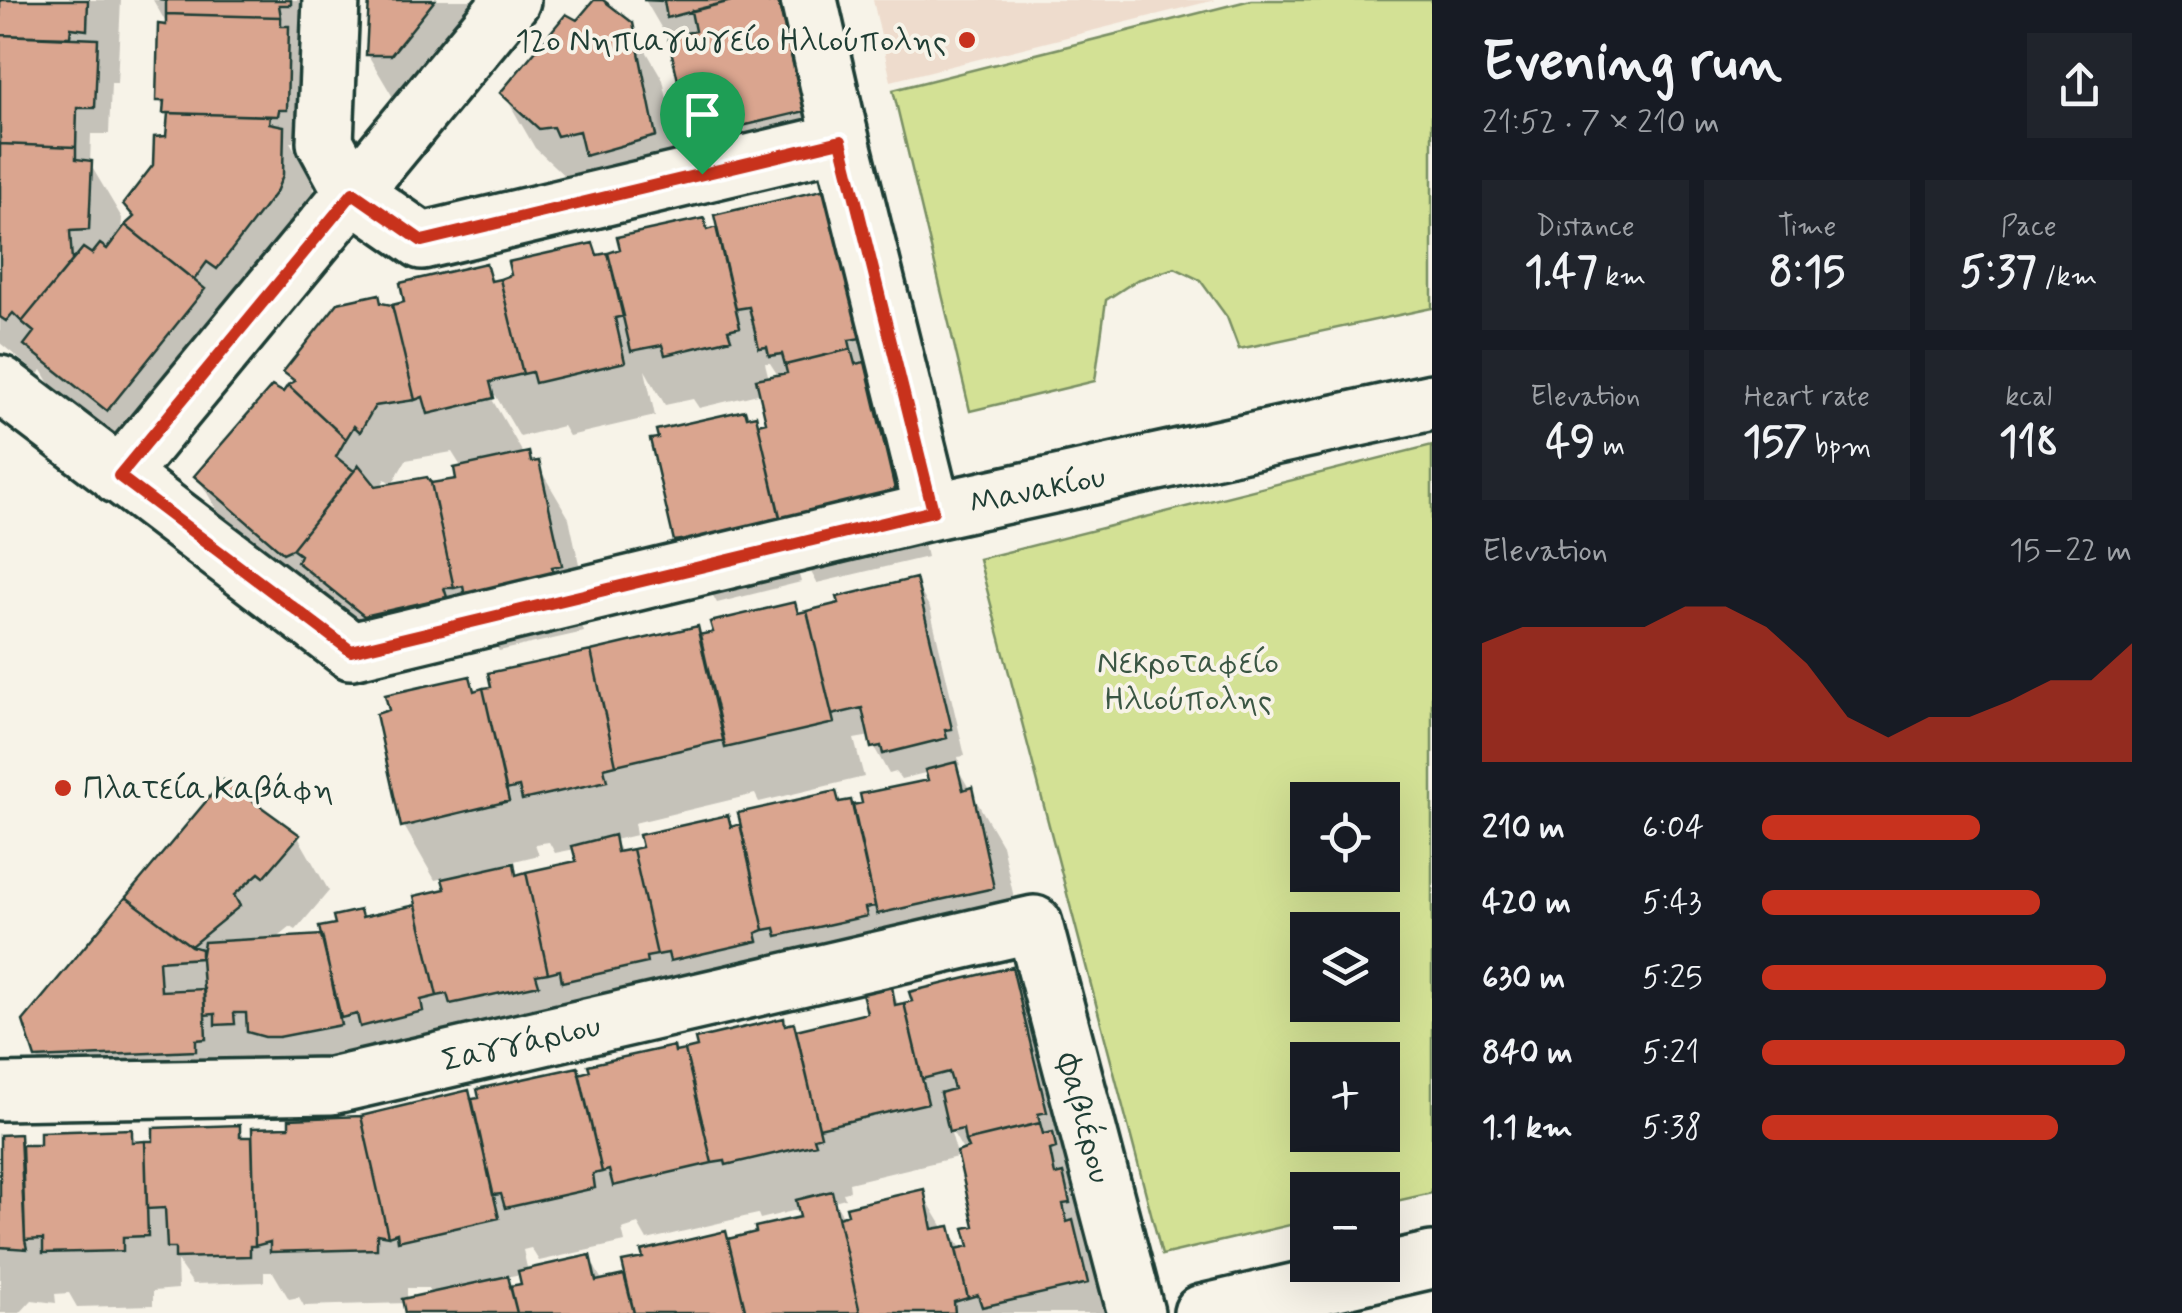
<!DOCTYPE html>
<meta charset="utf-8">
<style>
:root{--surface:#171b24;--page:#20242c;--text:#f1f3f6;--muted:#9ea1a6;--accent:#c8321e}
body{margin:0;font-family:Mynerve,sans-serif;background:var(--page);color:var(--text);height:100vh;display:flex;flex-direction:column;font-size:38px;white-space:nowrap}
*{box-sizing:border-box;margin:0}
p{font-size:32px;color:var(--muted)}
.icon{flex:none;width:55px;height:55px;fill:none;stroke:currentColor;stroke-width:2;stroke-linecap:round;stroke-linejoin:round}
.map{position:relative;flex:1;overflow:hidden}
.details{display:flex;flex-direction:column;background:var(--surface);width:750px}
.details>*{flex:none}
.fabs{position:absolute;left:1290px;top:782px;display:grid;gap:20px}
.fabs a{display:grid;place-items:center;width:110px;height:110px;border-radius:0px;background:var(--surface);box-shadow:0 10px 40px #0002;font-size:50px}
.pin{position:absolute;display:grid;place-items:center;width:85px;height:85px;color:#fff;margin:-102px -42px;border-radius:50% 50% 50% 0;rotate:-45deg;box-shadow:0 0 10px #0007}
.pin .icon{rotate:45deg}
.round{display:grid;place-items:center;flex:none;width:105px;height:105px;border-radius:0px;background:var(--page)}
.summary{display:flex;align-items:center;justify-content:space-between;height:170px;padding:0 50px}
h1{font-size:55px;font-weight:800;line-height:75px}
.figures{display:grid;grid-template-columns:repeat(3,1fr);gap:15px;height:170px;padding:10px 50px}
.figures div{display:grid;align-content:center;border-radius:0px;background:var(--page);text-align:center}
.figures b{font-size:42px;font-weight:800}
.figures small{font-size:28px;font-weight:400}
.figures p{font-size:28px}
.chart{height:280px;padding:20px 50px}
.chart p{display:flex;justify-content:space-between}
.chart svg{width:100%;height:180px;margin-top:10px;fill:var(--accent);opacity:.7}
ul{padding:0 50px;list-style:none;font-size:32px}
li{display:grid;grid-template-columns:160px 120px 1fr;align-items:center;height:75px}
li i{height:25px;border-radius:12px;background:var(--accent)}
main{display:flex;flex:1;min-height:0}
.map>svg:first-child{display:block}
.built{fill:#eedccd}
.green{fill:#d3e195;stroke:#798f64;stroke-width:2.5;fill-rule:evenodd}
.shadow{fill:#0003;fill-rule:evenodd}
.building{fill:#daa58f;stroke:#1f3d34;stroke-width:2.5}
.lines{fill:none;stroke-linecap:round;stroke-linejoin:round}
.minor-casing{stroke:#1f3d34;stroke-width:62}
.tertiary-casing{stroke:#1f3d34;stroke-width:62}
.minor{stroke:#f7f3e8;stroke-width:55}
.tertiary{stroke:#f7f3e8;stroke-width:55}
.route-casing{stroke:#fff;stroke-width:20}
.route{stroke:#c8321e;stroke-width:12}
.poi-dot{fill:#c8321e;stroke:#f7f3e8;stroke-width:4}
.labels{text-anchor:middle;stroke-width:8;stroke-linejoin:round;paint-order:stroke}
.poi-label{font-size:32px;fill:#1f3d34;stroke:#f7f3e8;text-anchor:end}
.street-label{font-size:32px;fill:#1f3d34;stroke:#f7f3e8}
.park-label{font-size:32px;fill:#3a5643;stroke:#f7f3e8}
</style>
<main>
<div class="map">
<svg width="1432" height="1313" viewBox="0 0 1432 1313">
<rect width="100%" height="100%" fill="#f7f3e8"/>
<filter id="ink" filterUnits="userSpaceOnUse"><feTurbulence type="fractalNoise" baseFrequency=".01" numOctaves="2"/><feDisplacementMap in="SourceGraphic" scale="20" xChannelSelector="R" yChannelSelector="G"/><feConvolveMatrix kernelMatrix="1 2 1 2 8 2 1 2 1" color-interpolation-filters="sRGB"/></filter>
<g filter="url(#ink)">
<path class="built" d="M873,0H1215L891,81Z"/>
<path class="green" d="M1251,0H1432V308L1239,349L1227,317L1200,280L1175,268L1137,280L1106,300L1095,381L970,411L893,90Z
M1432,445V1193L1383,1204L1382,1190H1308L1307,1221L1162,1255L979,559ZM1308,800H1382V875H1308ZM1308,930H1382V1005H1308ZM1308,1060H1382V1135H1308Z"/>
<path class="shadow" d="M0,0H121L117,83H111L109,134H91L90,164L122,218L121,236L135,220L126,204L156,166L168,138L170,119L159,100L169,28L153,0H324L301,136H294L293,142H290L314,183L313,231L139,464L59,399L42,370L38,374L0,343Z
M371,0H509L400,109L368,55Z
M598,0L631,25L663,80L686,190L572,183L535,148L504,94Z
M645,0H791L834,166L717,194L685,139L683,91L673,48Z
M825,192L895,419L927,557L817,583L811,572L799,575L801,582L717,603L712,594L708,595L676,541L748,420L755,418L760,426L769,424L762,393L699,408L693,399L665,405L645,370L655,416L569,436L563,426L520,437L490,386L486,389L524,455H528L533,464H537L569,518L591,619L581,622L584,632L499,651L493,641L381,642L328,598L323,603L229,530L197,476L294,385L286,372L378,297L383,306L407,305L485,266L495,283L592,246L599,258L703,221L709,232L719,229ZM765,363H770L779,377L769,379ZM452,452L462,468L459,481L430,486L380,487L385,479L392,484L406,460Z
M914,581L930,608L965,756L958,757L960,765L956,766L1002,845L1024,942L69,1112L37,1057L298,837L329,891L296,930L291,927L275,940L325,937L362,919L418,907L448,891L444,878L435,880L404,826L469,678L478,693L701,637L794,605L800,615ZM871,736L874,747L889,774L896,772L901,779L929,772L931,781L853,808L850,802L841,804L835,794L733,829L727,818L645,848L622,854L614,840L636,835L634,823L755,794L759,802L864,777L854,739ZM549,842L555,853L575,849L579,863L519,877L510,862L539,855L535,844Z
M1011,970L1042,1025L1099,1257L1093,1259L1103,1277L1112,1313H408L406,1303L304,1306L299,1297L289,1299L273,1272H264V1282L193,1284L177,1261L178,1289L153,1291V1305L77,1307L69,1293L55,1294L56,1303L32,1300L20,1313H0V1137L18,1136L25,1148L131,1132L138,1144L239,1128L246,1140H250L255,1148L291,1130L361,1118L468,1093L473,1102L676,1055L782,1020L787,1028L793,1026L797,1032L870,1015L890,989L900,1007ZM951,1133H953L964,1152L957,1154ZM961,1156L977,1227L972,1247L962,1250L949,1228L944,1229L922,1192L844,1218L834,1201L845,1198L843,1193L850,1191L849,1183ZM801,1209L803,1218L729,1241L725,1234L629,1287L623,1278L603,1282L589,1257L528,1272L523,1250L531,1248L539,1261L625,1242L622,1229L638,1224L647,1240L744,1217L758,1214L760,1219ZM521,1274L524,1286L513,1288L506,1277ZM407,1288H427L432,1295L407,1301Z"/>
<path class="building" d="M0,0H88L87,30L71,28L70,37L0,35Z
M159,0H291V5H279L281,17L166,14V1Z
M369,0H435L391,55H366Z
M594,0H603L633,23L656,136L585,156L579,131L557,136L553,127L539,129L500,93L566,14L577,20Z
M643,0H735L667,18L664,1Z
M735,0H768L769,3L778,1L805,111L683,140L671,91L680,89L668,37L695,31L691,11Z
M166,14L281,17V26H289L287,110H279L278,116L163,113L164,101H156L158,24L166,25Z
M0,35L98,39L95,108H77L76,147L0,144Z
M168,113L270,116L269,123L284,126L283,175L276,192L217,269L207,262L194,280L125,225L134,217L123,204L153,165L154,137L166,136Z
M0,144L76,147V159L92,161L89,230L70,231L72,261L22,322L13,313L6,321L0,317Z
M826,189L861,338L849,340L851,349L785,365L782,354L769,356L767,347L759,348L749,307L736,309L714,215Z
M704,218L707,230L716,227L740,327L728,330L731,339L665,355L662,345L631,351L608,253L620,249L617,237Z
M125,225L205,289L107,411L24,345L34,332L22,322L83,248L92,254L100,244L107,249Z
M593,243L597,255L608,253L624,316L615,318L625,362L535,383L532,372L523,374L500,279L511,275L508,262Z
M486,263L491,281L500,279L523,374L490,382L494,398L428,414L423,397L415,400L392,305L404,302L400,283Z
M379,294L381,303L392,305L415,400L375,406L360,432L354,426L346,439L288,385L295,381L283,372L338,303Z
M851,349L855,364L865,362L898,502L783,529L758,424L766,422L756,379L787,373L785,365Z
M288,385L346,439L336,457L354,471L292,549L283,553L194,476L272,386L283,392Z
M745,410L747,417L756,415L780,518L770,520L771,528L683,549L681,540L674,541L650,439L658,438L656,430Z
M529,452L531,462L539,461L562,565L552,567L554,577L465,597L463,586L454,588L431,483L456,479L454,468Z
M359,465L376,486L427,477L431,483L454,588H444L447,597L364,616L297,562L300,555L292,549Z
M916,578L952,729L945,730L947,738L883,754L881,746L871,748L862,708L832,715L807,611L839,603L837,597Z
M795,602L798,613L807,611L834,723L725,748L699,635L713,632L710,622Z
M698,626L724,740L616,765L591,651Z
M591,651L616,765L604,768L607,781L522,800L519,787L506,790L483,688L491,687L488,673Z
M470,676L474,691L483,688L509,801L401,827L376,714L389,710L385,695Z
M956,762L963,790L972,787L994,888L877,914L853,805L862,803L860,794L928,780L925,770Z
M224,780L300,835L264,877L259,873L234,895L240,906L191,946L126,897Z
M836,791L839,802L851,800L875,906L865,908L867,916L777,936L775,928L764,930L738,813Z
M728,815L731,827L740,824L764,930L756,933L758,941L670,961L668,953L657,955L633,849L642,847L639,835Z
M614,835L617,852L633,849L657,955L646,957L647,963L562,982L560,970L548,973L526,872L576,861L572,846Z
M514,863L516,875L526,872L548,973L536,975L539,985L450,1004L447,994L437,996L414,896L445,889L442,879Z
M126,897L191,946L201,949V958L159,961L161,991L204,989L206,1039L196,1040V1051L35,1058L23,1021Z
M416,905L437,996L421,1000L423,1011L360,1027L357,1014L341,1018L319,927L335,924L333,916L360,910L362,917Z
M322,935L341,1025L279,1037H265L247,1032L246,1013H234L235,1024L215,1025V1014L205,1015L201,958L204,942Z
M1012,967L1047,1112L1038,1114L1040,1123L965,1141L963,1129L949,1132L940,1093L954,1089L949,1072L922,1079L904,1003L912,1001L909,992Z
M892,986L895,1005L904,1003L928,1103L819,1128L796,1030L867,1013L862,993Z
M784,1018L785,1025L794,1023L821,1136L814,1138L816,1144L726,1165L725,1161L712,1163L685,1050L697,1047L695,1039Z
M674,1046L675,1052L685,1050L712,1163L613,1186L609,1170L602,1172L579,1074L590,1071L588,1065Z
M578,1067L602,1172L593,1174L595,1188L505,1208L501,1194L493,1195L472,1099L479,1098L477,1089Z
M469,1090L499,1218L398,1241L397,1233L388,1236L361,1116Z
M361,1116L388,1236L377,1234V1249L270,1252V1242L255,1246L252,1128L289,1127V1119Z
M1040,1123L1043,1134L1053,1132L1056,1148L1050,1150L1055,1175L1063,1173L1070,1203L1063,1204L1067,1222L1073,1220L1088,1283L982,1307L978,1295L968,1298L956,1249L969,1246L964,1228L974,1226L957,1152L968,1148L965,1141Z
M240,1125V1137H252L255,1246H250V1256L175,1258V1248H167L165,1208L147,1209L145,1141H153V1128Z
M132,1129V1142L145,1141L148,1236L123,1237V1251L43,1253V1239L25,1240L22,1145H40V1132Z
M20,1134L25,1240L27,1249L0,1247V1135Z
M924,1189L932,1229L950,1226L968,1298L954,1302L955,1313H860L838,1217L848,1214L846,1207Z
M832,1191L860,1313H746L728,1239L756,1232L755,1227L800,1217L796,1200Z
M726,1231L746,1313H634L622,1262L643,1258L641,1251Z
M590,1255L596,1281L624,1275L634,1313H517L510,1286L521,1284L518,1271Z
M508,1276L517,1313H405L402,1299Z"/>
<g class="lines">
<defs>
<path id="minor" d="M331,0L325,142L353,193L422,241L841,141
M809,0L838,127L933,511
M0,384L351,651L933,511L1432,402
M119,476L512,0
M0,1092L331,1086L1034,924L1136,1313"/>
<path id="tertiary" d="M1202,1313L1432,1260"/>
</defs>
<use href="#minor" class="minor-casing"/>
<use href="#tertiary" class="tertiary-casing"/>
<use href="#minor" class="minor"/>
<use href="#tertiary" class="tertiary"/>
</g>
</g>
<g class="lines" filter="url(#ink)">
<defs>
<path id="route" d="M841,141L933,511L351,651L119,476L353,193L422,241Z"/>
</defs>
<use href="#route" class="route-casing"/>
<use href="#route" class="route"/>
</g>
<g class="poi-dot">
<circle cx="967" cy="40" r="10"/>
<circle cx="63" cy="788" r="10"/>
</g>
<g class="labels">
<g class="poi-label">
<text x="947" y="51">12ο Νηπιαγωγείο Ηλιούπολης</text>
<text x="83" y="799" text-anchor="start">Πλατεία Καβάφη</text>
</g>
<g class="street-label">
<text transform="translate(1037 489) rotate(-12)" y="11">Μανακίου</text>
<text transform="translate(521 1042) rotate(-13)" y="11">Σαγγάριου</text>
<text transform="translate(1085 1118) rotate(75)" y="11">Φαβιέρου</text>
</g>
<g class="park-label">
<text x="1188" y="673">Νεκροταφείο<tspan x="1188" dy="37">Ηλιούπολης</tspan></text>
</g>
</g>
</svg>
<div class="fabs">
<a><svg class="icon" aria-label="locate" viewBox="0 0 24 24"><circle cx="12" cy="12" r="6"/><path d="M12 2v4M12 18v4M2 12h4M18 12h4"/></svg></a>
<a><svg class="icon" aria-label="layers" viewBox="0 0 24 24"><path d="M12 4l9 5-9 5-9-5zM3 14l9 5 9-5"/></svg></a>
<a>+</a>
<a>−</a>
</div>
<div class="pin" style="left:702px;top:174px;background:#1e9e55"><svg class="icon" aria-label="arrive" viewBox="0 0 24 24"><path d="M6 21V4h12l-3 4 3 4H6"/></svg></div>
</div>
<section class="details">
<div class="summary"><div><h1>Evening run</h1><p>21:52 · 7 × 210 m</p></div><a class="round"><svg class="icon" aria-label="share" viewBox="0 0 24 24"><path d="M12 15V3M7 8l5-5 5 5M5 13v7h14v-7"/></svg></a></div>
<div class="figures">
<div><p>Distance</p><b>1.47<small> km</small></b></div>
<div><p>Time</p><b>8:15</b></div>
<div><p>Pace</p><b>5:37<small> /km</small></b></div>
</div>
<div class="figures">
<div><p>Elevation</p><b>49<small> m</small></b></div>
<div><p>Heart rate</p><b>157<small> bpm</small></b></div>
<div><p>kcal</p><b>118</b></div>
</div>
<div class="chart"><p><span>Elevation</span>15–22 m</p>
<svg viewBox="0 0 160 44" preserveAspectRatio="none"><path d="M0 44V15L10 11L20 11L30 11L40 11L50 6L60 6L70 11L80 20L90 33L100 38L110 33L120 33L130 29L140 24L150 24L160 15V44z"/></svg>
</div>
<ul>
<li><b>210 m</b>6:04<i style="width:59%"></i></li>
<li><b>420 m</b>5:43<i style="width:75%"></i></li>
<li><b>630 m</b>5:25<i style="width:93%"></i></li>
<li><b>840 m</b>5:21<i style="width:98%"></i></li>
<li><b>1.1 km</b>5:38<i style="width:80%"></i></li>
</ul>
</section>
</main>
